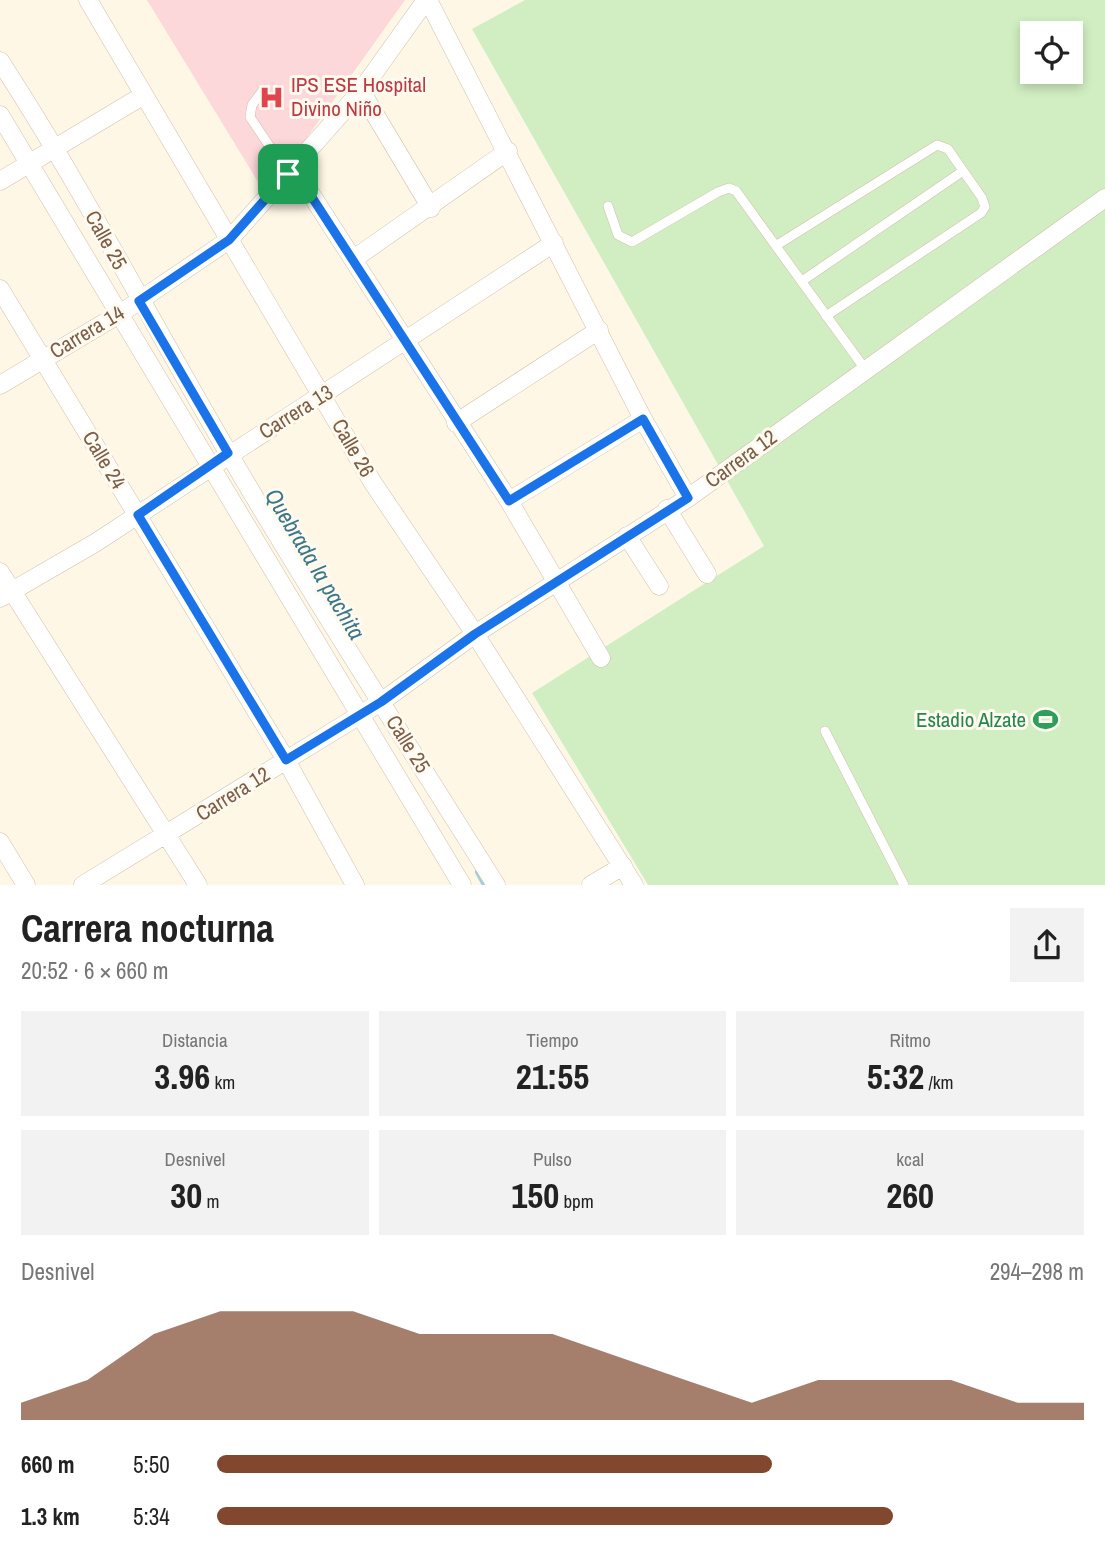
<!DOCTYPE html>
<html lang="es">
<meta charset="utf-8">
<style>
:root{--surface:#fff;--page:#f2f2f2;--text:#222;--muted:#767676;--accent:#81482f}
body{margin:0;font-family:"Archivo Narrow",sans-serif;background:var(--page);color:var(--text);height:100vh;display:flex;flex-direction:column;font-size:26px;white-space:nowrap}
*{box-sizing:border-box;margin:0}
p{font-size:23px;color:var(--muted)}
.icon{flex:none;width:38px;height:38px;fill:none;stroke:currentColor;stroke-width:2;stroke-linecap:round;stroke-linejoin:round}
.map{position:relative;height:885px;overflow:hidden}
.drawer{display:flex;flex-direction:column;background:var(--surface);flex:1}
.drawer>*{flex:none}
.tools{position:absolute;left:1020px;top:21px;display:grid;gap:14px}
.tools a{display:grid;place-items:center;width:63px;height:63px;border-radius:0px;background:var(--surface);box-shadow:0 4px 10px #0003;font-size:35px}
.pin{position:absolute;display:grid;place-items:center;width:60px;height:60px;color:#fff;margin:-30px;border-radius:14px;box-shadow:0 4px 10px #0006}
.round{display:grid;place-items:center;flex:none;width:74px;height:74px;border-radius:0px;background:var(--page)}
.head{display:flex;align-items:center;justify-content:space-between;height:119px;padding:0 21px}
h1{font-size:38px;font-weight:700;line-height:52px}
.stats{display:grid;grid-template-columns:repeat(3,1fr);gap:10px;height:119px;padding:7px 21px}
.stats div{display:grid;align-content:center;border-radius:0px;background:var(--page);text-align:center}
.stats b{font-size:35px;font-weight:700}
.stats small{font-size:19px;font-weight:400}
.stats p{font-size:19px}
.chart{height:196px;padding:14px 21px}
.chart p{display:flex;justify-content:space-between}
.chart svg{width:100%;height:126px;margin-top:7px;fill:var(--accent);opacity:.7}
ul{padding:0 21px;list-style:none;font-size:23px}
li{display:grid;grid-template-columns:112px 84px 1fr;align-items:center;height:52px}
li i{height:18px;border-radius:9px;background:var(--accent)}
.map>svg:first-child{display:block}
.medical{fill:#fdd8da}
.green{fill:#d1eec2;fill-rule:evenodd}
.lines{fill:none;stroke-linecap:round;stroke-linejoin:round}
.stream{stroke:#9dcfde;stroke-width:6}
.lane-casing{stroke:#d2bfaa;stroke-width:10}
.street-casing{stroke:#d2bfaa;stroke-width:19}
.lane{stroke:#fff;stroke-width:9}
.street{stroke:#fff;stroke-width:18}
.route-casing{stroke:#fff;stroke-width:14}
.route{stroke:#1a73e8;stroke-width:9}
.labels{text-anchor:middle;stroke-width:6;stroke-linejoin:round;paint-order:stroke}
.health-label{font-size:21px;fill:#be3a42;stroke:#fffaef;text-anchor:start}
.street-label{font-size:21px;fill:#7b5e47;stroke:#fffaef}
.leisure-label{font-size:21px;fill:#27864d;stroke:#fffaef;text-anchor:end}
.water-label{font-size:23px;font-style:italic;fill:#3b778a;stroke:#fffaef}
</style>
<div class="map">
<svg width="1105" height="885" viewBox="0 0 1105 885">
<rect width="100%" height="100%" fill="#fff7e6"/>
<path class="medical" d="M147,0H405L266,195Z"/>
<path class="green" d="M525,0H1105V885H648L532,693L764,546L472,29ZM1032,33H1071V72H1032Z"/>
<g class="lines">
<path class="stream" d="M478,872L485,885"/>
<defs>
<path id="lane" d="M263,90L252,105L250,117L288,174
M608,206L618,235L632,242L718,192L729,188L736,191L865,369
M777,245L937,145L948,149L982,198L985,207L981,213L826,316
M802,281L963,171
M825,731L904,885"/>
<path id="street" d="M88,0L373,483L475,634L634,885
M428,0L643,419L688,498
M0,61C82,187 150,320 226,449C312,596 405,740 496,885
M361,91L431,208
M0,115L462,885
M294,168L509,501L601,658
M0,181L144,95
M355,258L508,151
M0,289L286,760L355,885
M0,385L121,313L229,240L361,91L426,0
M456,423L599,330
M509,501L643,419
M667,509L707,574
M627,536L659,586
M0,572L198,885
M0,598L95,543L554,243
M0,842L26,885
M83,885L381,702L475,634L688,498L1105,198
M591,885L623,866"/>
</defs>
<use href="#lane" class="lane-casing"/>
<use href="#street" class="street-casing"/>
<use href="#lane" class="lane"/>
<use href="#street" class="street"/>
</g>
<g class="lines">
<defs>
<path id="route" d="M293,168L509,501L643,419L688,498L475,634L381,702L286,760L138,515L228,453L139,301L229,240Z"/>
</defs>
<use href="#route" class="route-casing"/>
<use href="#route" class="route"/>
</g>
<defs>
<symbol id="hospital-bare" viewBox="-9 -9 18 18"><path d="M-5-5h3v3.5h4V-5h3V5h-3V1.5h-4V5h-3Z" fill="#e0444e" stroke="#fffaef" stroke-width="2.5" paint-order="stroke"/></symbol>
<symbol id="stadium-bare" viewBox="-9 -9 18 18"><path d="M0-5a6.5 5 0 1 0 0 10a6.5 5 0 1 0 0-10ZM-3.5-1.8h7v3.6h-7Z" fill="#2e9e5b" stroke="#fffaef" stroke-width="2.5" paint-order="stroke"/></symbol>
</defs>
<g fill-rule="evenodd">
<use href="#hospital-bare" x="254" y="80" width="35" height="35"/>
<use href="#stadium-bare" x="1028" y="702" width="35" height="35"/>
</g>
<g class="labels">
<g class="health-label">
<text x="291" y="92">IPS ESE Hospital<tspan x="291" dy="24">Divino Niño</tspan></text>
</g>
<g class="street-label">
<text transform="translate(106 240) rotate(61)" y="7">Calle 25</text>
<text transform="translate(87 332) rotate(-31)" y="7">Carrera 14</text>
<text transform="translate(296 412) rotate(-32)" y="7">Carrera 13</text>
<text transform="translate(353 448) rotate(60)" y="7">Calle 26</text>
<text transform="translate(741 459) rotate(-36)" y="7">Carrera 12</text>
<text transform="translate(104 460) rotate(59)" y="7">Calle 24</text>
<text transform="translate(408 744) rotate(58)" y="7">Calle 25</text>
<text transform="translate(233 794) rotate(-32)" y="7">Carrera 12</text>
</g>
<g class="leisure-label">
<text x="1026" y="727">Estadio Alzate</text>
</g>
<g class="water-label">
<text transform="translate(315 564) rotate(59)" y="8">Quebrada la pachita</text>
</g>
</g>
</svg>
<div class="tools">
<a><svg class="icon" aria-label="locate" viewBox="0 0 24 24"><circle cx="12" cy="12" r="6"/><path d="M12 2v4M12 18v4M2 12h4M18 12h4"/></svg></a>
</div>
<div class="pin" style="left:288px;top:174px;background:#1e9e55"><svg class="icon" aria-label="arrive" viewBox="0 0 24 24"><path d="M6 21V4h12l-3 4 3 4H6"/></svg></div>
</div>
<section class="drawer">
<div class="head"><div><h1>Carrera nocturna</h1><p>20:52 · 6 × 660 m</p></div><a class="round"><svg class="icon" aria-label="share" viewBox="0 0 24 24"><path d="M12 15V3M7 8l5-5 5 5M5 13v7h14v-7"/></svg></a></div>
<div class="stats">
<div><p>Distancia</p><b>3.96<small> km</small></b></div>
<div><p>Tiempo</p><b>21:55</b></div>
<div><p>Ritmo</p><b>5:32<small> /km</small></b></div>
</div>
<div class="stats">
<div><p>Desnivel</p><b>30<small> m</small></b></div>
<div><p>Pulso</p><b>150<small> bpm</small></b></div>
<div><p>kcal</p><b>260</b></div>
</div>
<div class="chart"><p><span>Desnivel</span>294–298 m</p>
<svg viewBox="0 0 160 44" preserveAspectRatio="none"><path d="M0 44V38L10 30L20 14L30 6L40 6L50 6L60 14L70 14L80 14L90 22L100 30L110 38L120 30L130 30L140 30L150 38L160 38V44z"/></svg>
</div>
<ul>
<li><b>660 m</b>5:50<i style="width:64%"></i></li>
<li><b>1.3 km</b>5:34<i style="width:78%"></i></li>
</ul>
</section>
